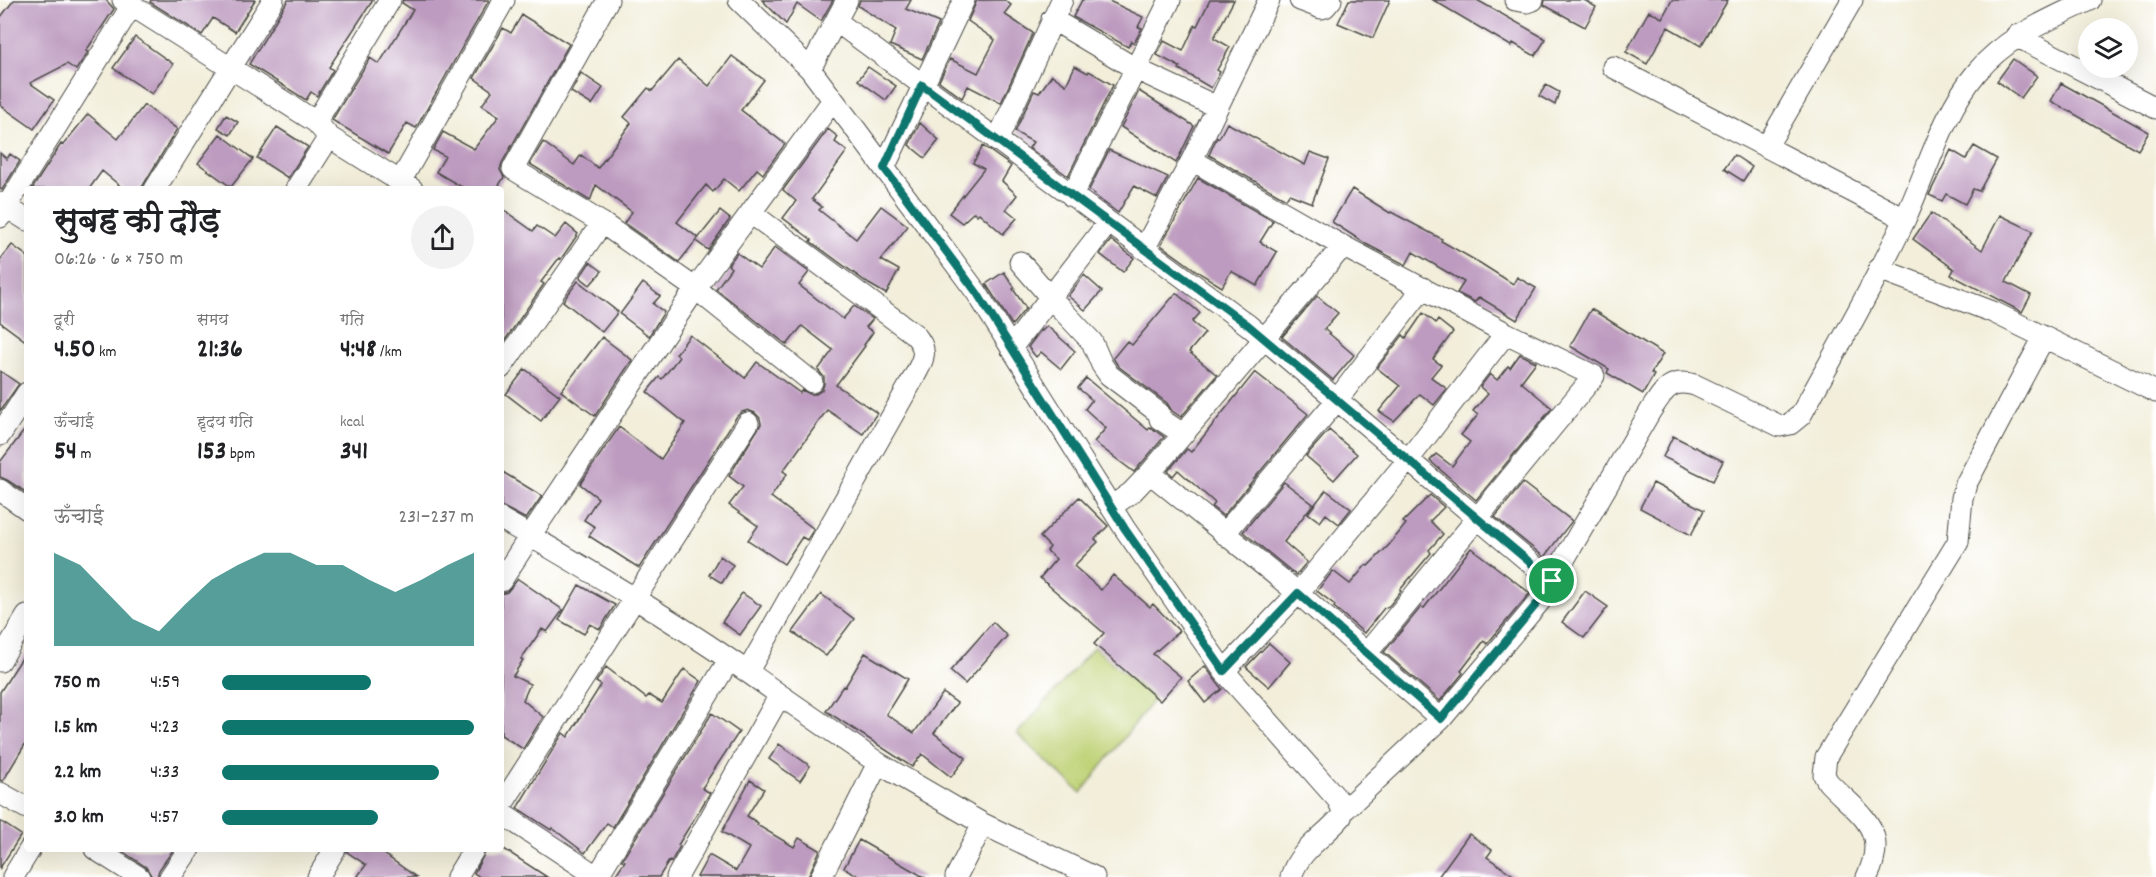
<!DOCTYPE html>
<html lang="hi">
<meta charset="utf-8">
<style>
:root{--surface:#fff;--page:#f2f2f2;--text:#202124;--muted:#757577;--accent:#0f766e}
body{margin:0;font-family:Dekko,"Playpen Sans Deva",sans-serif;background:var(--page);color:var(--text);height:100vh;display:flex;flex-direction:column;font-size:22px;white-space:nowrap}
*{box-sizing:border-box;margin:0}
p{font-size:20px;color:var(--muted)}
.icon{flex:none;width:33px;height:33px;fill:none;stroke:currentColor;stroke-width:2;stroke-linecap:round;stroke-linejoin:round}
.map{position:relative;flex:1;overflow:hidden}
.details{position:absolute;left:24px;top:186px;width:480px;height:666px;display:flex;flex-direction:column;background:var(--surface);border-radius:6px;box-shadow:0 6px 24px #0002}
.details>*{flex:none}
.buttons{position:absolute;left:2078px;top:18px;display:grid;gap:12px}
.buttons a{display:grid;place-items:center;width:60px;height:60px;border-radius:50%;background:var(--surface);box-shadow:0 6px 24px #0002;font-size:30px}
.pin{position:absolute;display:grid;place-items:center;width:51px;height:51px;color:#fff;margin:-26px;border:3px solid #fff;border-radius:50%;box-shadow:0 2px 6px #0007}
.round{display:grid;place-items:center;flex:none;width:63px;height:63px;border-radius:32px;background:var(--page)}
.overview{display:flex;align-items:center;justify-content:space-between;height:102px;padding:0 30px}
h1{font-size:33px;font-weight:700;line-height:45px}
.figures{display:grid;grid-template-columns:repeat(3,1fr);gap:9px;height:102px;padding:6px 30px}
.figures div{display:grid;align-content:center}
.figures b{font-size:26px;font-weight:700}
.figures small{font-size:16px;font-weight:400}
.figures p{font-size:16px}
.chart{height:168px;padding:12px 30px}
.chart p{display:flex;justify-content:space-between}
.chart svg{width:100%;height:108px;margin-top:6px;fill:var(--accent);opacity:.7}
ul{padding:0 30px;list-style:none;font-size:20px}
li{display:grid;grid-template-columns:96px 72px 1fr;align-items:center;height:45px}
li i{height:15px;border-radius:8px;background:var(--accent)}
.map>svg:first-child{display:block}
.green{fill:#bed174;stroke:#747e50;stroke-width:1.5}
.building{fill:#bd9bc0}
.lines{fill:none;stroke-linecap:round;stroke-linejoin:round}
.street-casing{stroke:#494845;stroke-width:23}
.street{stroke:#fff;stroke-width:21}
.route-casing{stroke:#fff;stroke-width:12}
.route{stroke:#0f766e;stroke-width:8}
</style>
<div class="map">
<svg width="2156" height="877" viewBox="0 0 2156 877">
<rect width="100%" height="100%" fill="#fff"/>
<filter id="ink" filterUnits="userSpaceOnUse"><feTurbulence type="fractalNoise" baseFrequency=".0167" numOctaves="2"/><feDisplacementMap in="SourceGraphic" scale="12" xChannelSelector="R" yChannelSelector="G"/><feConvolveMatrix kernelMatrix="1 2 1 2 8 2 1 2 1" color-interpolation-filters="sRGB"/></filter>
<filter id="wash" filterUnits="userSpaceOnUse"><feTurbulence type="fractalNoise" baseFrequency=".008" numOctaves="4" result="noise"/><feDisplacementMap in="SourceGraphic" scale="24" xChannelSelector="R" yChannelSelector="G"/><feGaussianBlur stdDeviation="1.35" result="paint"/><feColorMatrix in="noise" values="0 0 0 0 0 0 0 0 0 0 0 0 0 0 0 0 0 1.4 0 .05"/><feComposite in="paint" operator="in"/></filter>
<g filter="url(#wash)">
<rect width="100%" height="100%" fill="#f2eeda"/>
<path class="green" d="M1094,647L1154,699L1081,793L1017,734Z"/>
<g id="blocks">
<path class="building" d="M14,0H106L114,9L86,51L88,52L76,70L67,64L30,83L54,100L34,129L0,105V18Z
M151,0H255L235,32L213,18L202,35L150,2Z
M288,0H373L329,67L333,70L317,96L311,92L306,100L249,64Z
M403,0H489L416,128L407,123L388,154L332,120L370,58L379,64L413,10L402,3Z
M762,0H833L821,21L797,4L786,24Z
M860,0H911L906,9L939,23L922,59L890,45L896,30L858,6Z
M977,0H1004L1011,5L1004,14L1033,33L1001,103L968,86L962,98L939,81L950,59L978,73L995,40L968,21Z
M1082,0H1107L1143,17L1138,27L1142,28L1134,43L1131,41L1128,47L1073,17Z
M1210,0H1234L1214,38L1230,47L1217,70L1220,72L1211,88L1179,69L1180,67L1157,55L1164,41L1183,51L1195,25L1197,26Z
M1349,0H1390L1373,38L1338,23Z
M1433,0H1477L1546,39L1535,56L1513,43L1511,46Z
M1545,0H1584L1596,7L1585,27L1544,5Z
M1672,0H1728L1701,46L1668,27L1647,64L1626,52L1649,11L1662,18Z
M522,15L569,44L502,163L500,170L504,177L497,189H465L436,172L445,156L433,150L443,132L474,149L499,116L482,105L492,91L474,78L503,28L511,33Z
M135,37L173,64L152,94L113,68Z
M732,56L764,80L741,110L785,144L763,174L757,169L739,191L724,179L713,192L706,185L677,222L698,238L679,262L624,223L632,212L596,185L590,201L530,164L543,142L574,165L581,155L598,168L631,123L624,117L648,88L652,91L678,60L709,86Z
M2013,59L2037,76L2021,98L1997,81Z
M1075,66L1088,73L1089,71L1113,85L1068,176L1029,148L1033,142L1015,132L1034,91L1039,93L1052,75L1066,85Z
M868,67L896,86L886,100L858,80Z
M581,73L603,88L592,105L571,92Z
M2061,83L2149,132L2138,150L2051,101Z
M1546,85L1559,92L1555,105L1539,96Z
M1139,91L1194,126L1176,163L1121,127Z
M144,105L177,129L141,189H124L102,171L89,189H32L61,144L63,145L88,114L118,139Z
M226,115L238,122L230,135L218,128Z
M920,123L939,140L925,158L909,145Z
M1227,123L1305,165L1310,152L1329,159L1312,203L1289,194L1286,199L1209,155L1217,137L1219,138Z
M277,127L308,147L288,178L257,158Z
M828,129L838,137L835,142L847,151L812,199L822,207L819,210L856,239L881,206L908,226L881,260L899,270L886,294L869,284L810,241L812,240L783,218L796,201L783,190Z
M220,134L253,159L231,187L198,163Z
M983,146L1011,166L1002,181L1017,195L1006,209L1017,218L1003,234L979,213L977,215L974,212L962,223L949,213L984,169L973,163Z
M1974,146L1997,159L1979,191L1973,189L1965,204L1946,194L1942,201L1929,195L1951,150L1966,159Z
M1109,150L1168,177L1157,198L1134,186L1118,213L1094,195L1095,194L1089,190Z
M0,153L7,159L10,154L20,161L2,190L0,189Z
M1734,155L1752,167L1743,181L1724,169Z
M1198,178L1273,221L1260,242L1277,252L1257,286L1231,271L1222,287L1201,274L1161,245Z
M1352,189L1390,213L1391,212L1442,239L1441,241L1480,263L1513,284L1517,277L1536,288L1517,320L1479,297L1475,302L1457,293L1464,282L1413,252L1406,265L1366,244L1332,222Z
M501,208L533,231L537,226L555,238L566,224L578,234L561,259L559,258L541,282L544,284L501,346Z
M720,211L730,219L708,250L696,241Z
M1931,213L1982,250L2000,215L2033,231L2006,282L2031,295L2022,312L1951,275L1954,269L1913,239Z
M1111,240L1134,258L1123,272L1100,254Z
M12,245L27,256V342L0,322V260Z
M775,247L809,272L799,285L843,319L854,306L873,319L866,327L873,332L864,345L865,346L836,385L877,413L863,434L827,410L783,471L787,474L771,497L814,529L807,540L802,537L784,564L748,540L758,526L729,505L743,487L729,476L761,424L760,418L755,413L748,410L742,412L737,416L639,568L589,536L595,527L584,520L598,498L580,484L619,427L661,459L685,423L647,392L659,377L662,379L679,357L676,354L690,335L745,378L757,362L800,393L802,390L810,394H816L822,390L824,384V377L818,370L833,350L802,326L787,345L716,289L731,268L728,265L737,253L759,269Z
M590,262L602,271L590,285L580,277Z
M1004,272L1015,288L1013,289L1026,308L1012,325L986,284Z
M1084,275L1102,291L1085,310L1068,296Z
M578,281L618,312L602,332L563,301Z
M643,283L660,296L653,304L664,312L649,336L620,314Z
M1176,293L1200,313L1192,322L1205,333L1189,352L1217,375L1181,417L1172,411L1167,403L1118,366L1113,358L1127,341L1132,345Z
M1317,296L1338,313L1324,329L1354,355L1333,380L1282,337Z
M1591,309L1663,354L1651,373L1654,375L1643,394L1607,373L1609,369L1570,346Z
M1423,313L1436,323L1438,320L1453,332L1433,359L1441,365L1431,377L1447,389L1434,405L1420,394L1394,421L1379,411L1400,386L1377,368L1403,335L1406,338Z
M1047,326L1075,351L1061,369L1041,352L1036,357L1028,347L1041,330L1042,331Z
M602,337L632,360L595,416L561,391Z
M1520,354L1536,362L1521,382L1552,408L1476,500L1430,461L1436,454L1452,466L1470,442L1461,435L1478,415L1473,411L1488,394L1480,387L1490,374L1497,380L1508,366L1510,368Z
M525,369L560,396L541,421L506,394Z
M0,371L19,384L0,411Z
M1255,372L1308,414L1223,516L1212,507L1215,503L1178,470L1173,476L1168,471L1187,449L1191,452Z
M1086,378L1148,430L1150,427L1164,437L1134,472L1094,442L1106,428L1085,409L1092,400L1078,388Z
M27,427V493L7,480L0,477V462Z
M1329,430L1357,454L1334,480L1306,456Z
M1673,436L1723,461L1713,481L1663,457Z
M501,471L542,496L526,519L501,506Z
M1284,482L1313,504L1284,542L1307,562L1296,575L1243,532Z
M1523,483L1572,521L1544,557L1495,517Z
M1653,483L1704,510L1691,535L1640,508Z
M1326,490L1351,509L1339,524L1326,514L1320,522L1308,513Z
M1430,495L1444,507L1430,521L1443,534L1429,550L1431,553L1400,590L1401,591L1389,606L1384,608L1364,633L1334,607L1335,605L1317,591L1333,571L1350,584L1366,565L1368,566L1389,545L1406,524L1403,522Z
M1079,497L1108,526L1095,539L1098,542L1074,566L1101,590L1113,575L1150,607L1153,604L1179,631L1153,654L1181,677L1160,701L1094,644L1104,633L1040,578L1056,559L1047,551L1050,547L1040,537Z
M1471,548L1530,593L1487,644L1484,641L1461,671L1463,673L1440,701L1384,652L1421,607L1424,608Z
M720,556L733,565L722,583L709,575Z
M518,579L563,610L547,632L542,629L521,659L523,660L513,676L530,684L523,700L543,717L523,749L501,735V594L507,592Z
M579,585L615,605L600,629L590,624L584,634L559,620Z
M1585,591L1608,607L1584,638L1562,622Z
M742,593L761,606L740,635L722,622Z
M821,594L854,619L826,656L793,632Z
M993,622L1007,636L965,684L950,671Z
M1269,643L1290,662L1269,687L1246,667Z
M27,650V741L3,781L0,780V692Z
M865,653L908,679L886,714L914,733L943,693L957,703L934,733L966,758L951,777L922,754L912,767L826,711L843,686L845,687Z
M1205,666L1222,689L1205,703L1188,681Z
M606,667L646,698L649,695L662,703L684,669L701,681L613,827L607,823L585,853L552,828L551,830L517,808L563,733L568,737L601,685L596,682Z
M712,713L739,732L702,788L710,793L678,845L680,846L671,862L669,861L659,877H614L625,861L622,860Z
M779,744L810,766L800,781L769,759Z
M750,780L764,789L747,816L758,823L757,825L794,847L799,838L820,850L808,877H697L709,855L736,871L749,848L722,832Z
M0,821L21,835L0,868Z
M1469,834L1492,850L1487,857L1516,877H1438Z
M859,840L924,877H861L844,868Z
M119,849H171L173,850L159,870L157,877H152L146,867Z
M348,849H377L416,877H357L366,865L347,852Z
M487,849H504L547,877H480L474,873Z"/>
</g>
</g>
<g filter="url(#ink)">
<use href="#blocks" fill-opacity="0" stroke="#494845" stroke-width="1.5"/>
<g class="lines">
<defs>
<path id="street" d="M123,0L316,122L329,137L412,189
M608,0L513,169L602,223L696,289L812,382
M739,0L810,69L856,130L977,293L1125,529L1224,671L1338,800L1343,811L1341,817C1323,838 1299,850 1291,877
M1300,0L1321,8L1325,7L1331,0
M1515,0L1527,2L1533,0
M1052,19L1136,69L1217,107
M836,21L1248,325L1552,581
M2016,36L2156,108
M1613,67L1905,219
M810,69L847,0
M316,122L390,0
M997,141L1062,0
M1767,146L1852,0
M884,168L964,0
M400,182L504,0
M155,189L273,0
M296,189L329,137
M1072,196L1170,0
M0,203L27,220
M0,217L132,5
M1144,249L1192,160
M1020,262L1051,298L1092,342L1102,365L1109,375L1159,413L1160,419L1183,434
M1879,269L1993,312L2156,392
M1011,348L1108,223
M501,368L602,223
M0,435L27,393
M1150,473L1343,246
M0,490L27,509
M1111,507L1132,492L1150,473L1298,593L1441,719
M501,519C596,574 692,631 780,695L677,877
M1224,534L1337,400L1423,288
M501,581L530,536L700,282L833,100
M1366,654L1594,376L1506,333
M0,661L27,616
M748,671L913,379C923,360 930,351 914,334L751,213
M1224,671L1298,593L1408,460L1506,333L1337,243L1192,160L1269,0
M780,695L878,763L983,824L1094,877
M0,793L27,808
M501,806L748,423
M1343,811L1441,719L1540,601L1651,410C1664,390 1670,378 1695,385L1780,426L1790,424L1801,415C1836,350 1874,286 1905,219C1927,172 1943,112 1977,72C2007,36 2049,20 2090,0
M501,813L598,877
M95,849L139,877
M13,877L30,849
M170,877L189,849
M318,877L335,849
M457,877L474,849
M597,877L729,660
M821,877L878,763
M956,877L983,824
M1867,877C1891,828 1857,813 1828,782L1824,775L1826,757L1958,542L1962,498L1966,484L2044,337"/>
</defs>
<use href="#street" class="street-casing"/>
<use href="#street" class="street"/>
</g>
</g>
<g class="lines" filter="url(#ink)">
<defs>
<path id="route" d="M922,85L1248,325L1552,581L1540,600L1441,719L1298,593L1224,671L1125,529L977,293L884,168Z"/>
</defs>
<use href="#route" class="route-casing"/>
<use href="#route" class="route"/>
</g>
</svg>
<div class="buttons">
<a><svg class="icon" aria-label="layers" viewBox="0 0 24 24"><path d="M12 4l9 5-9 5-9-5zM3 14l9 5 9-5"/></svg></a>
</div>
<div class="pin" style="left:1552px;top:581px;background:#1e9e55"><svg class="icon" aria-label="arrive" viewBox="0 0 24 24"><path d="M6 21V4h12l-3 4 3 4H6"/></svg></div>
<section class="details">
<div class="overview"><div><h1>सुबह की दौड़</h1><p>06:26 · 6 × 750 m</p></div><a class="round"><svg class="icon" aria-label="share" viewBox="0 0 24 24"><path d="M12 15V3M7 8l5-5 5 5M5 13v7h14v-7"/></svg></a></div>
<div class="figures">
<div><p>दूरी</p><b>4.50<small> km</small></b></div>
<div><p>समय</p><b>21:36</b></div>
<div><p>गति</p><b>4:48<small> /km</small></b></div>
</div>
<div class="figures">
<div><p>ऊँचाई</p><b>54<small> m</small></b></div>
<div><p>हृदय गति</p><b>153<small> bpm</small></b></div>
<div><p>kcal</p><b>341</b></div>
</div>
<div class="chart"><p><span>ऊँचाई</span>231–237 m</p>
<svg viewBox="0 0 160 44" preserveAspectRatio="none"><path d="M0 44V6L10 11L20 22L30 33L40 38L50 27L60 17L70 11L80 6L90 6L100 11L110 11L120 17L130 22L140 17L150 11L160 6V44z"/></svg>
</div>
<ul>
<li><b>750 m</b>4:59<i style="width:59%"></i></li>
<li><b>1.5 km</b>4:23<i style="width:100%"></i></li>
<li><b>2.2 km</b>4:33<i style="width:86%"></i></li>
<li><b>3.0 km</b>4:57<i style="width:62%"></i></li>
</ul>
</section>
</div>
